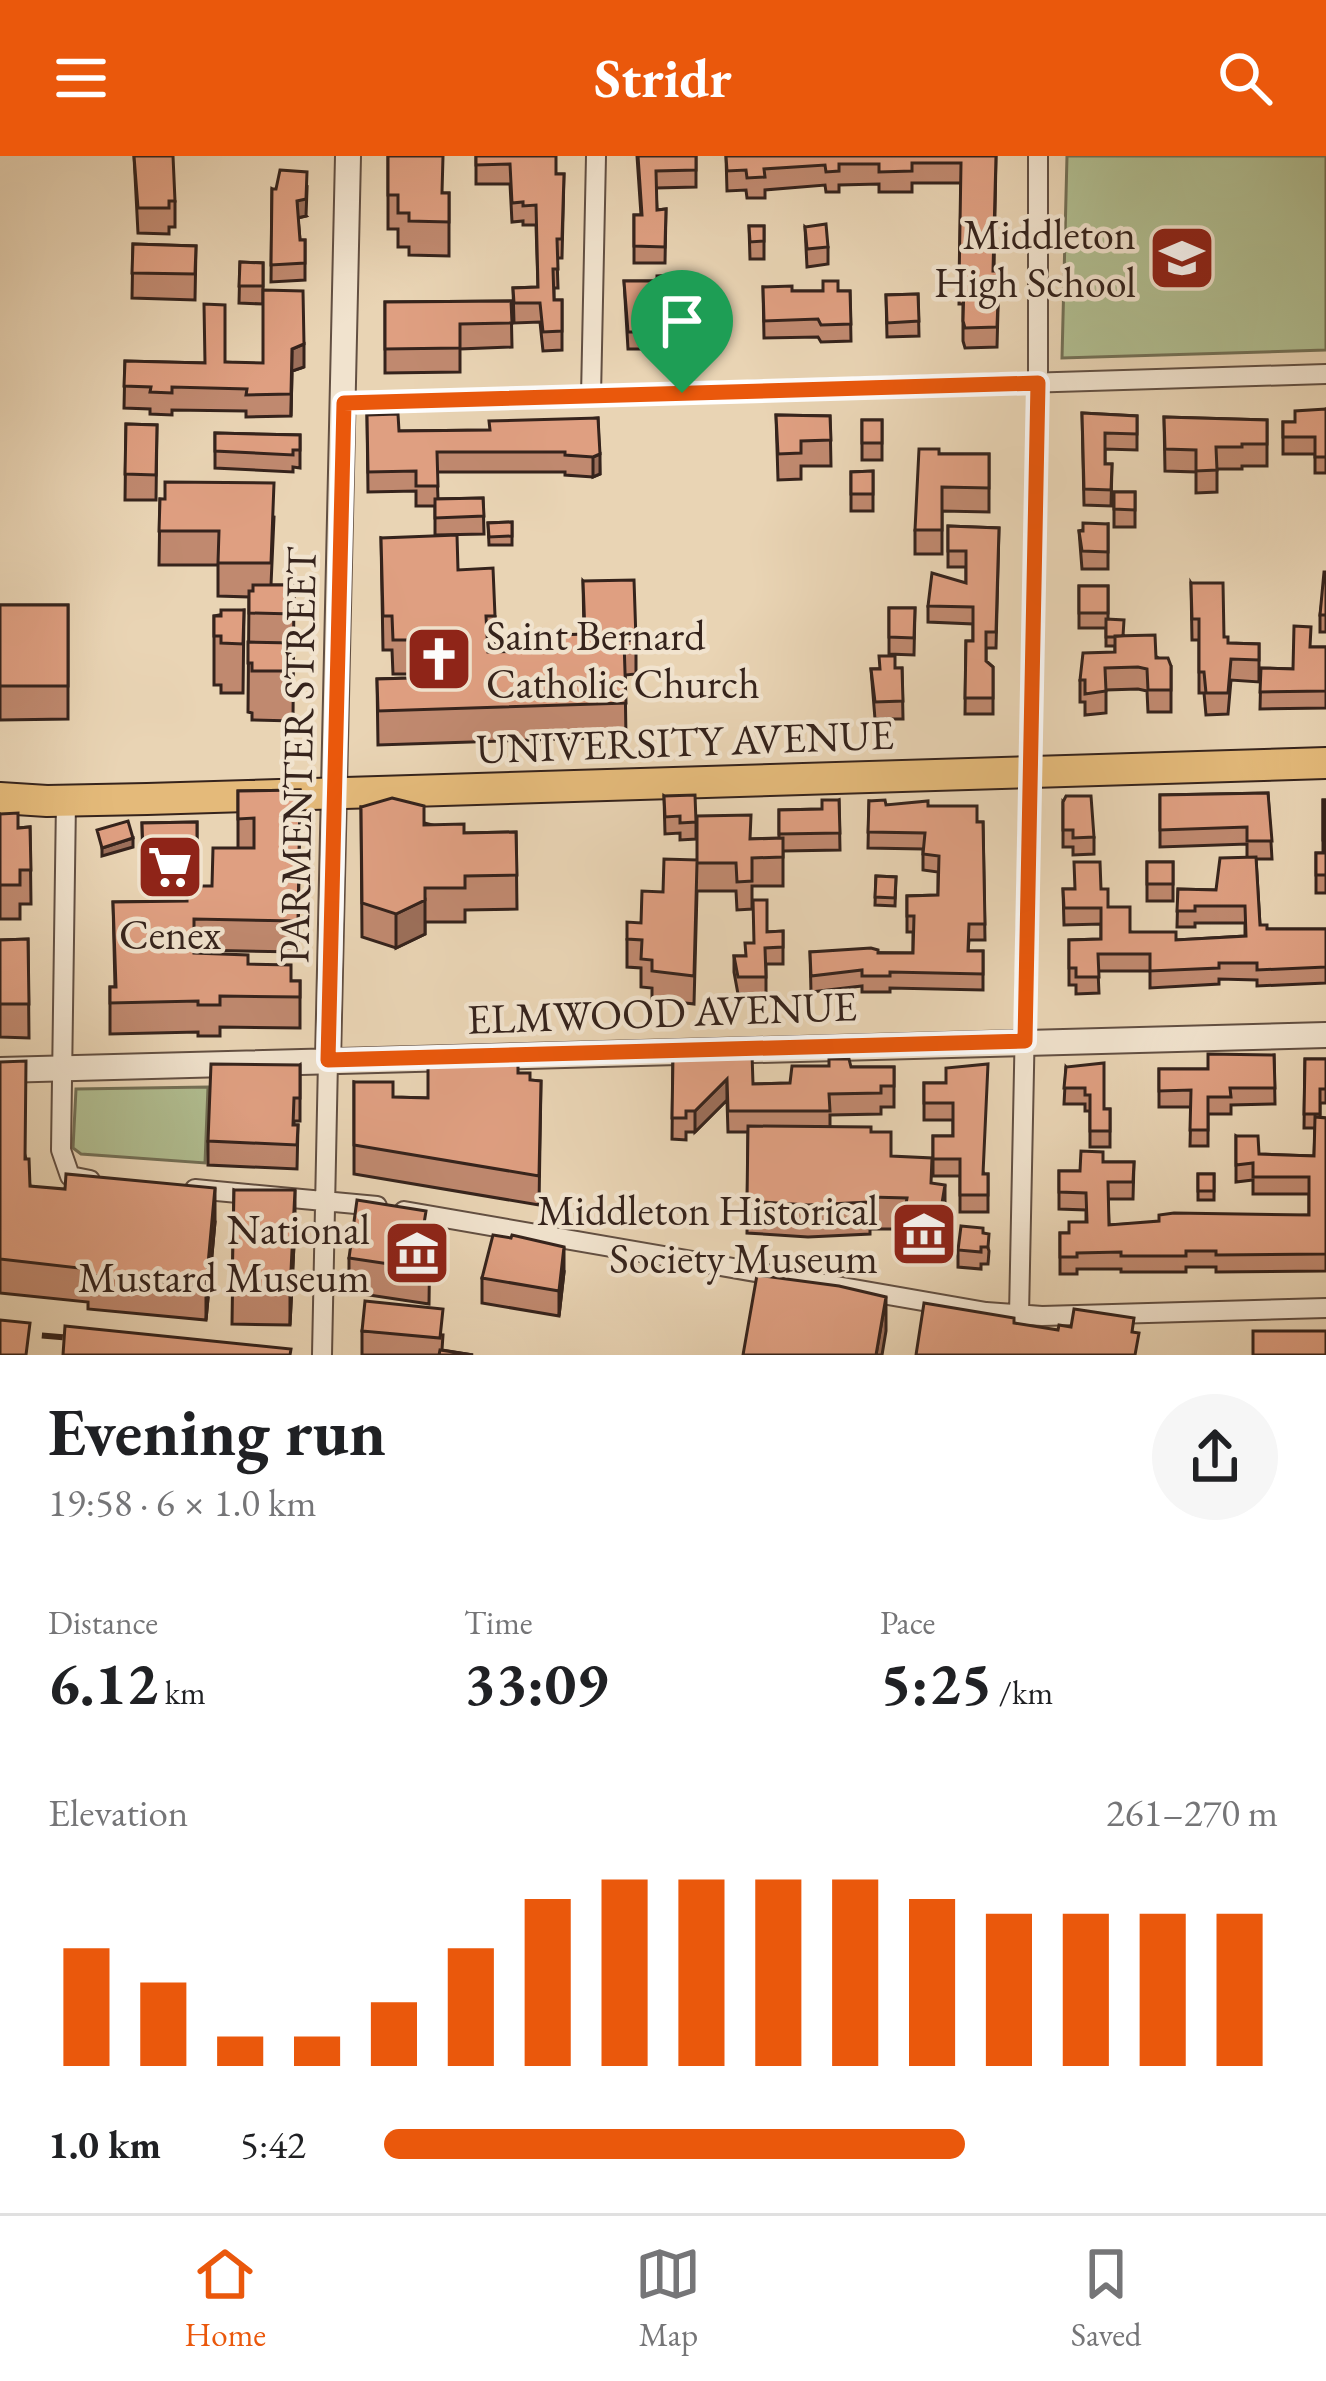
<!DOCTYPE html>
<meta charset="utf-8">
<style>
:root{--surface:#fff;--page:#f6f6f6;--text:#202124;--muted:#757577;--line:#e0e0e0;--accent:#ea580c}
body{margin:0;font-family:"EB Garamond",serif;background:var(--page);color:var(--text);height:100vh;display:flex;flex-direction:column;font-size:45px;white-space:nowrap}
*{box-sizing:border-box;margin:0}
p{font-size:39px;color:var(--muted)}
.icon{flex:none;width:66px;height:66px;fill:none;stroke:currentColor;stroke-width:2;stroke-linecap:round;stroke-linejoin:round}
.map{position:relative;height:1199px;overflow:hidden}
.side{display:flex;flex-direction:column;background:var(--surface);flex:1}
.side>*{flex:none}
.pin{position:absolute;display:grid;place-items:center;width:102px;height:102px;color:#fff;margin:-123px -51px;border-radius:50% 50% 50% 0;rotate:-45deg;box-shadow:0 0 12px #0007}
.pin .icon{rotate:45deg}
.round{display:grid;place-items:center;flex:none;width:126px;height:126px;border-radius:63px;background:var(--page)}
.head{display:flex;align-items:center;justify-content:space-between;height:204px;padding:0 48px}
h1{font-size:66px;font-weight:700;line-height:90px}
.metrics{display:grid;grid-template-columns:repeat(3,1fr);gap:18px;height:204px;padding:12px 48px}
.metrics div{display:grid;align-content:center}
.metrics b{font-size:60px;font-weight:700}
.metrics small{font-size:33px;font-weight:400}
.metrics p{font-size:33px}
.chart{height:336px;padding:24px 48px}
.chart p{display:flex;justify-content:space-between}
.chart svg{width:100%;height:216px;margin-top:12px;stroke:var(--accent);stroke-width:6}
ul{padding:0 48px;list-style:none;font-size:39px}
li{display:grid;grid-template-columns:192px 144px 1fr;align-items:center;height:90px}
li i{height:30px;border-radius:15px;background:var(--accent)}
header{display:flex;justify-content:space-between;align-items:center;height:156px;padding:0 48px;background:var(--accent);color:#fff;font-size:54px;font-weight:700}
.menu{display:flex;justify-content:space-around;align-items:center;height:168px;border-top:3px solid var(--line);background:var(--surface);font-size:33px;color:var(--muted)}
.menu a{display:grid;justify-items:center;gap:6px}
.menu .current{color:var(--accent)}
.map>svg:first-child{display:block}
.green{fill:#b1be91;stroke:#737056;stroke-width:3}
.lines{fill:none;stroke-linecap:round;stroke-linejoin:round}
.minor-casing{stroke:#624f42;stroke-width:22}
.tertiary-casing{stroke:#624f42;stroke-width:28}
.primary-casing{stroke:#35231c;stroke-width:34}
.minor{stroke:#f1e3ce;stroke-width:18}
.tertiary{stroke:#f1e3ce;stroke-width:24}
.primary{stroke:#e4ba7a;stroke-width:30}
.rail{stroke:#35231c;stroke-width:6;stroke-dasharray:21 21;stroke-linecap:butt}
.wall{fill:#c0896f;stroke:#35231c;stroke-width:3}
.shaded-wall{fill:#9c6f5a;stroke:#35231c;stroke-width:3}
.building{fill:#df9f81;stroke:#35231c;stroke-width:3}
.route-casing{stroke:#fff;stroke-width:24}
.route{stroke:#ea580c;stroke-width:15}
.labels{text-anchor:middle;stroke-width:9;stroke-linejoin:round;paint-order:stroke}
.poi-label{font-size:42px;fill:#35231c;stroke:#f1e3ce;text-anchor:end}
.street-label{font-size:42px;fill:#35231c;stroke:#f1e3ce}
</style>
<header><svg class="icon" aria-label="menu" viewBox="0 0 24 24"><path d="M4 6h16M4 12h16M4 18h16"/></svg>Stridr<svg class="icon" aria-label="search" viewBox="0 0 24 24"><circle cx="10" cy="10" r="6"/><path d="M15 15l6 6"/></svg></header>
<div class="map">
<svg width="1326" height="1199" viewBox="0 0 1326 1199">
<rect width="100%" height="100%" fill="#e9d4b4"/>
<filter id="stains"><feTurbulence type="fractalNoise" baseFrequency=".00167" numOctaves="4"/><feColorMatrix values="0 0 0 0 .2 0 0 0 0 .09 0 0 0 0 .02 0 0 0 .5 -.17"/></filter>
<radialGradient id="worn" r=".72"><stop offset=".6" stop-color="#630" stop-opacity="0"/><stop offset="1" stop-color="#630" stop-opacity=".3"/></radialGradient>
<path class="green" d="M1067,0H1326V194L1062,202Z
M208,931L205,1007L81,998L73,992L76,933Z"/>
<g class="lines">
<defs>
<path id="minor" d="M591,240L596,0
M344,247L1326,218
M66,645L61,994L70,1020L90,1024
M195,1033L377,1050
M404,1055L986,1156L1042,1160L1326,1152
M1019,1159L1038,227V0
M322,1199L328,904"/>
<path id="tertiary" d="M328,904L348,0
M0,914L1326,879"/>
<path id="primary" d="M0,642L47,645L147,643L1326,607"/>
</defs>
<use href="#minor" class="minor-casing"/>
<use href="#tertiary" class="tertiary-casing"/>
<use href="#primary" class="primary-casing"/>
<use href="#minor" class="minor"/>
<use href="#tertiary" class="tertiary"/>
<use href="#primary" class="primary"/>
<path class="rail" d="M0,1176L94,1184"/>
</g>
<path class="wall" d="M134,0L175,45V71H169V78L138,77Z
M388,0L443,37H449V100L409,99V91H398V73H388Z
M476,0L556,18H564L562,102H557L558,132H554V144H562V194L543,195L540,166L514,167L513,132L538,131L536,69H523V65L512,66L510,28H476Z
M637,0H696V31L656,32L657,54L666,53L665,107H634V59H641Z
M726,0H996L994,115H999L997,191L965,192L963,185V148H959L961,27H912V36H879V28L839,29V36H826L825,29L765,34V42H747L746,34L727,35Z
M272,33L306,60L298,62L300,84H305V124L271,126Z
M749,70H764V103H750Z
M805,71L828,91V108L807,111Z
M133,88L196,90L195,144L132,142Z
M240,106L263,107V148L239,147Z
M676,119V158L650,159V193H628L624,125H657Z
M763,131L792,135H850L851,185L821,186L818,181L764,182Z
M709,133L711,193L685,194L683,134Z
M918,138L919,180L887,181L886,139Z
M511,145L512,191L460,193V216L385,217V146Z
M125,205L205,207L225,206L304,211L292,215L291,260L246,261V255L172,254V259L150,258V253L124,252Z
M1326,253V317H1315V298H1283V266H1295Z
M1082,257L1137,260V294L1105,293V308H1112L1111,350L1084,349Z
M367,259L399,275L490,274L598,262L600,318L593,321L565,319V316H437L438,343L483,342L484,378L435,379V350H416V335L368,336Z
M776,259L830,260L831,310H801V323L778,324Z
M1164,261L1267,264V310H1242V313H1217V336L1196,337V316L1165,315Z
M862,264H882V304H862Z
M126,268L157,269L156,344H125Z
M215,277L300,279V312L293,311V316L215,312Z
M939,298H989V356L942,355V398H915V374Z
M873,315V355H851V316Z
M1114,336H1135V371H1114Z
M160,343L274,361L271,429H294L293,565L252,564V557L248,556L249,441L218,440V409H159Z
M512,366V389H489L488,367Z
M1108,368V413H1082L1079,375Z
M948,370L999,372L996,492H986V505L993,511V558H965L966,485H973V468L928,466V450L966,427V411H948Z
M381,382L458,414L495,460V494H487L488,496L527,495L584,478L583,425L636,484V518L625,519L626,581L378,589L377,523L410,522V518H393L392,494H383Z
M1326,416V476H1320V459Z
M1191,427L1228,487L1259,488V526L1231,524L1228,558L1206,559L1204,537H1199V484H1192Z
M1079,430H1108V463L1124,480L1171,510V556H1148L1147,535L1138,533L1106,534V557L1085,559V546H1080V524L1115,496V490H1106V472H1079Z
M0,449H68V563L0,564Z
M889,452H915L914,499L889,498Z
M244,454L243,537H221V529H214V460Z
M1311,491H1326V552L1260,553L1261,512L1293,513Z
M902,512L903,563H875L871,513Z
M300,634L298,796L194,794V797L248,808L291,825H300V872L220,871V880H198V876L110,878V831H115L113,746L187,745L212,730L238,692V635Z
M1268,637L1272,703H1256L1260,769L1267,773H1326V827L1257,830V824L1219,823V828L1150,832V815H1098L1099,837L1076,838V829H1069V784L1101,783V768L1064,769L1063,733H1101L1108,751L1130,776L1176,784L1245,780V767H1195V771H1177L1178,733L1216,734L1247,701V688L1160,691V639Z
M664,640L696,666V683L680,684V677L665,678Z
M839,644L840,694L783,695V730H752V753L737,754L736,735H697L694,848L652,843V832L641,831V812L627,811V783L641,767L663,736L697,704L750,683L779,682V654L822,653Z
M1323,644H1326V737H1316V697H1323Z
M869,645L886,649L928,650L977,666H983L985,784H969L968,795H983V834L890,832V836H862V830L811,836L810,796L913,797V776H907V740L938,739V716L923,714V693L868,692Z
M1063,646L1094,681V698L1073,699V691H1063Z
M361,651L464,677L516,676L517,753L465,754V766H425V778L396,792L362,781Z
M0,658L18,672L30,671L31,748H20V763H0Z
M197,666V721L143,722L142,667Z
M1147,706H1173V745H1147Z
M876,720L896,721L895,750L875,749Z
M783,775V808H766V838H738L734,816V800H746L754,787L767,776Z
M28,783L29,882L0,881V784Z
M1274,899L1275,948L1231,949V958H1208V990H1190L1191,951H1159V913H1208Z
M673,900L753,928L790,927L851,911H894V951H881V958L830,959V971L871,976L891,1000L932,1028L945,1061L939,1097L921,1094V1088L905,1086V1073H870V1078L808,1081L747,1077L748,976H728L727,944L695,976H686V984L672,983Z
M1305,903H1326V947H1320V961L1326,962V1115L1216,1116V1111H1186V1116H1121V1113H1077V1118H1060V1077H1069L1086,1066V1054L1059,1053V1015H1080L1103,1006H1134L1133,1043H1108L1109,1069L1309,1059V1038H1253V1024L1236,1026V980L1259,998L1314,1000L1315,972H1304Z
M0,906L26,1003L30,1030L215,1066L206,1164L88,1153V1146L0,1137Z
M500,906L530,924L541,925L539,1049L354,1018V926L393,941L428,942Z
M300,909V965H294V969H298L297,1013L208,1009V985Z
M1066,911L1104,953H1110V991H1090V955H1085V948H1064Z
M924,927H946L984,1018H988V1056H960V1020H933V980H953V964H924Z
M1198,1018H1214V1044H1198Z
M234,1034L295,1068L290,1169L232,1168Z
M426,1074H430L429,1148L349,1136V1102Z
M983,1077L989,1095L988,1108H981V1113L958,1111V1094Z
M564,1116L559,1160L482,1147V1122Z
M362,1175L443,1179L442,1194L473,1199H362Z"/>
<path class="shaded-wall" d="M307,33L306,60L297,62V45Z
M304,188V211L292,215L291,260L292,193Z
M600,298V318L593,321V301Z
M133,682V691L102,700V692Z
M425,744V778L396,792V758Z
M727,923V944L695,976V955Z
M945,1029V1061L939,1097V1065Z
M215,1032V1066L206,1164V1130Z
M295,1034V1068L290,1169V1135Z
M564,1091V1116L559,1160V1135Z
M886,1141V1175L882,1199H876Z"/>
<path class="building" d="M134,0H173L175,45H169V52H138Z
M388,0H443L442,37H449V66L409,65V57H398V39H388Z
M476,0H556V18H564L562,83H557L558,113H553L554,144H562V175L543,176L540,147H514L513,132L538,131L536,49L523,50V46L512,47L510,8L476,9Z
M638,0H696V14L656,15L657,54L666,53L665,91L634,90V59H642Z
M726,0H996L993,115H999L997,171L965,172L963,165L964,128H959L961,7H912V15L879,16V8H839V15L826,16L825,9L764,13L765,21L747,22L746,14L727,15Z
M280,14L307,16L306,43L297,45L300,84H305V107L271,109L272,33H276Z
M826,68L828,91L807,93L805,71Z
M749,70H764V85L750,86Z
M133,88L196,90L195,118L132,117Z
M240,106L263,107V130H239Z
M676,119V140L650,141V176H628L624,125H657V120Z
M823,125H838V135H850L851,168L821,169L818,163L764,165L763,131L792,130V135H823Z
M709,133L711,176H685L683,134Z
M263,134L303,135L304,188L292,193L291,238L246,239L247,233L172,231V237L150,236L151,231L124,230L125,205L205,207L204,148L225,149V206L263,207Z
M918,138L919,165L887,167L886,139Z
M511,145L512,167L460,168V192L385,193V146Z
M1326,253V301H1315V281H1283V266H1295V255Z
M1082,257L1137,260V278L1105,277V308H1112L1111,334L1084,333Z
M398,258L399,275L490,274L489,265L598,262L600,298L593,301L565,299V296H437L438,330H416V315L368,316L367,259Z
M776,259L830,260L831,284L801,285V297L778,298Z
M1164,261L1267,264V288H1242V291H1216L1217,314L1196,315V294L1165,293Z
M862,264H882V287H862Z
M126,268L157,269L156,319L125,318Z
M215,277L300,279V294H293V299L215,295Z
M919,293H939V298H989V332L942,331V374H915Z
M873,315V338H851V316Z
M165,326L274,327L271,407H218L219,375H159L160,343H165Z
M1114,336H1135V354L1114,353Z
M483,342L484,360L435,362V343Z
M512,366V380L489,381L488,367Z
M1083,367L1108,368V396L1082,395L1079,375H1083Z
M948,370L999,372L996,476H986V505L993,511V542H965L966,485H973V451L928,450L932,417L966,427V395H948Z
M457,379L458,414L493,412L495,460H486L488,496L527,495V480L585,478L583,425L634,424L636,484L624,485L626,547L378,555L377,523L411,522L410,484H393L392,460H383L381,382Z
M1324,416H1326V459H1320Z
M1191,427H1223L1224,481H1228V487L1259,488V504L1231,503L1228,537H1206L1204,516H1199V463H1192Z
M253,429H294V458L249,457V435H253Z
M1079,430H1108V457H1079Z
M0,449H68V530H0Z
M889,452H915L914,482L889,481Z
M221,454H244L243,488L221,487V480H214V460H221Z
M1106,463L1124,464L1123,480L1106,481Z
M1294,470L1311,471L1310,491H1326V535L1260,536L1261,512L1293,513Z
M1155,479L1156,502H1168L1171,510V534H1148L1147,513L1138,511L1105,512L1106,535L1085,538V524H1080L1083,497L1115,496V480Z
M248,486L293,487V515H252V507H248Z
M879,500H895V512H902L903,545L875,546L871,513H880Z
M300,634L298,765L194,763V797L248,799V808L291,809V825H300V841L220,840V849H198V845L110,847V831H116L113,746L187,745V730H212L213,692H254V662L238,663V635Z
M1268,637L1272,685H1247V671L1160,674V639Z
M695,639L696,666L680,667V660L665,661L664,640Z
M1066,640H1091L1094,681L1073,682V674H1063V646Z
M392,642L424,650V669L464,668V677L516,676L517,719L465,720V732H425V744L396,758L362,747L361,651Z
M822,644H839L840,677L779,678V654L822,653Z
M885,644L886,649L928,645V650H977V666H983L985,768H969L968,795H983V818L890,816V820H862V814L811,820L810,796L871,792L878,794V797H913L914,760H907V740L938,739L939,700L923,698L925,677L868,676L869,645Z
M1323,644H1326V684H1323Z
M18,657V672L30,671L31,714H20V729H0V658Z
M751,659L750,683L783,682V701L752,702V725L737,726L736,707H697L694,820L652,815V804L641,803L642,784L627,783V766L641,767L642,735L663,736L664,703L697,704V660Z
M128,665L133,682L102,692L97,674Z
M197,666V695L143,696L142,667Z
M1316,697H1326V719H1316Z
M1256,701L1260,769H1267V773H1326V811L1257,814V807H1219V812L1150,815V798H1098L1099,821H1076V812H1069V784L1101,783V752H1064L1063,733H1075L1074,706H1100L1101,733H1108V751H1130V776H1176V784L1246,780L1245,750H1195V755H1177L1178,733L1216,734L1220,702Z
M1147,706H1173V728H1147Z
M876,720L896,721L895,742L875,741Z
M753,744H767V776L783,775V791L765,792L766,821H738L734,800H746L745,787H754Z
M28,783L29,848H0V784Z
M752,898L753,928L790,927L792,910H829V903H849L851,911H894V930H881V937L829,938L830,955H728L727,923L695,955H686V962H672L673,900Z
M1208,898L1274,899L1275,932H1230L1231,941H1208V974H1190L1191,934L1159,935V913H1208Z
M428,899L500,900V906H518V917H530V924L541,925L539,1020L354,989V926H393V941L428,942Z
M1305,903H1326V933H1320V958H1304Z
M26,905L25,1003H29L30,1030L65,1033L66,1018L215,1032L206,1130L88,1119V1113L0,1103V906Z
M1104,907V953H1110V975H1090V939H1085V932H1064L1066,911Z
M211,908L300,909V942H294L293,969H298L297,989L208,985Z
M988,908L983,1018H988V1039H960V1003H933V980H953V947H924V927H946V912Z
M1315,961L1326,962V1098L1216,1099V1095H1186V1100H1121V1096L1077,1097V1101H1060V1077H1069V1066H1087L1086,1037L1059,1036V1015H1080L1081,995L1103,996V1006H1134L1133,1026H1108L1109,1069L1159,1065V1059L1174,1057L1309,1059V1021H1253V1007L1236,1009V980H1258L1259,998L1314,1000Z
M748,970L871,971V976H891V1000L932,1002L931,1027L945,1029L939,1065L921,1062L922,1056L905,1054L907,1042L870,1041V1046L808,1049L747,1045Z
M1198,1018H1214V1035H1198Z
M234,1034H295L290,1135L232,1134Z
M357,1044L426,1055L423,1074H430L429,1114L349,1102Z
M961,1070L983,1072V1077L989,1078L988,1091H981V1096L958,1094Z
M493,1079L511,1082L512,1079L564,1091L559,1135L482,1122Z
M757,1119L839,1130L886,1141L876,1199H743Z
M365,1145L443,1153L440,1182L362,1175Z
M924,1147L1014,1162V1167L1058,1174L1059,1169L1071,1171L1074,1153L1134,1162L1132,1176L1139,1177L1135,1199H916Z
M0,1164L30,1167L26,1199H0Z
M65,1170L291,1193L290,1199H63Z
M1253,1175H1326V1199H1253Z
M440,1194L473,1199H439Z"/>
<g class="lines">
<defs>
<path id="route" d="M1038,227L1025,885L328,904L344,247Z"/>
</defs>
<use href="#route" class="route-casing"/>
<use href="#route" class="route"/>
</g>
<defs>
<symbol id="school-square" viewBox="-11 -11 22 22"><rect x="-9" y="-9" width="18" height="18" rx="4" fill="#8f2418" stroke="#f1e3ce"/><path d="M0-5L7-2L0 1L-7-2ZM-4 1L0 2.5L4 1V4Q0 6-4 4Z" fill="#fff"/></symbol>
<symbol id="church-square" viewBox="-11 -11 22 22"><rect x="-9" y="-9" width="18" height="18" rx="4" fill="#8f2418" stroke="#f1e3ce"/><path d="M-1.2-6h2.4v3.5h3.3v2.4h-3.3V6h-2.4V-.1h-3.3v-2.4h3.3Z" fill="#fff"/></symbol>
<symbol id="supermarket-square" viewBox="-11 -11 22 22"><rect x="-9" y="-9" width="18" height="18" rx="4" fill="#8f2418" stroke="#f1e3ce"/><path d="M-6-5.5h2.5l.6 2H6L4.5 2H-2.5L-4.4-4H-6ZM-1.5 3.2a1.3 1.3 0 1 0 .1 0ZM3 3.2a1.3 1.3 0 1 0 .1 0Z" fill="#fff"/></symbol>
<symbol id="museum-square" viewBox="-11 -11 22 22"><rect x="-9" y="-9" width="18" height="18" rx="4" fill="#8f2418" stroke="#f1e3ce"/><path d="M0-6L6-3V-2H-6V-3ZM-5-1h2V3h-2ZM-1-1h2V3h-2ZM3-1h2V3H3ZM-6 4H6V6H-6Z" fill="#fff"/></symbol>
</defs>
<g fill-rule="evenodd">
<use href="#school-square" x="1144" y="64" width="76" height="76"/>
<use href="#church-square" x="401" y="465" width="76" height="76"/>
<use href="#supermarket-square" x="132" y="673" width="76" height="76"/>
<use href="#museum-square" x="886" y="1040" width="76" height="76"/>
<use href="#museum-square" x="379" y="1059" width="76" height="76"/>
</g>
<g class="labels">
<g class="poi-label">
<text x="1136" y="93">Middleton<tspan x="1136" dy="48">High School</tspan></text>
<text x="486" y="494" text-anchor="start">Saint Bernard<tspan x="486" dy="48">Catholic Church</tspan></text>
<text x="170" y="793" text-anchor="middle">Cenex</text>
<text x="878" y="1069">Middleton Historical<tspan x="878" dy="48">Society Museum</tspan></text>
<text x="370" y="1088">National<tspan x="370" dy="48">Mustard Museum</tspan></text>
</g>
<g class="street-label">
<text transform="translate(685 585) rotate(-2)" y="15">UNIVERSITY AVENUE</text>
<text transform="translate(297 599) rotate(-89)" y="15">PARMENTER STREET</text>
<text transform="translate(662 856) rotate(-2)" y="15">ELMWOOD AVENUE</text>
</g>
</g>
<rect width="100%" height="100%" filter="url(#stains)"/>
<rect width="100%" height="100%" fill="url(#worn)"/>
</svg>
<div class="pin" style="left:682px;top:237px;background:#1e9e55"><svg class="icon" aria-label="arrive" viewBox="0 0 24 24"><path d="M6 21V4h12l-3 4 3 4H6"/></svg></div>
</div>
<section class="side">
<div class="head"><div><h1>Evening run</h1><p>19:58 · 6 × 1.0 km</p></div><a class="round"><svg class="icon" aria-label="share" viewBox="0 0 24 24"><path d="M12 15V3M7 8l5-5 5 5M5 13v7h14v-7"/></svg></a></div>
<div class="metrics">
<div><p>Distance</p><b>6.12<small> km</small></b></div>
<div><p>Time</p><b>33:09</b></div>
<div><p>Pace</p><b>5:25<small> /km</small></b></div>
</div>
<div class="chart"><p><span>Elevation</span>261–270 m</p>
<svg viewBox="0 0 160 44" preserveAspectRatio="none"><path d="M5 44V20M15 44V27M25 44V38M35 44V38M45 44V31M55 44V20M65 44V10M75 44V6M85 44V6M95 44V6M105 44V6M115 44V10M125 44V13M135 44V13M145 44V13M155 44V13"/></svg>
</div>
<ul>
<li><b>1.0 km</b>5:42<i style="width:65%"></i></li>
</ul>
</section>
<nav class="menu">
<a class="current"><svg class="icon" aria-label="home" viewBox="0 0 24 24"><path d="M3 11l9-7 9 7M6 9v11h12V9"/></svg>Home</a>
<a><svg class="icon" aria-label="map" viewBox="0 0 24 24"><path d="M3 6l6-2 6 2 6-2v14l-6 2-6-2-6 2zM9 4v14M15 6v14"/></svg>Map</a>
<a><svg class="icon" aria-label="saved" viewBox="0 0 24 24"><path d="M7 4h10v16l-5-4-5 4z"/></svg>Saved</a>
</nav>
